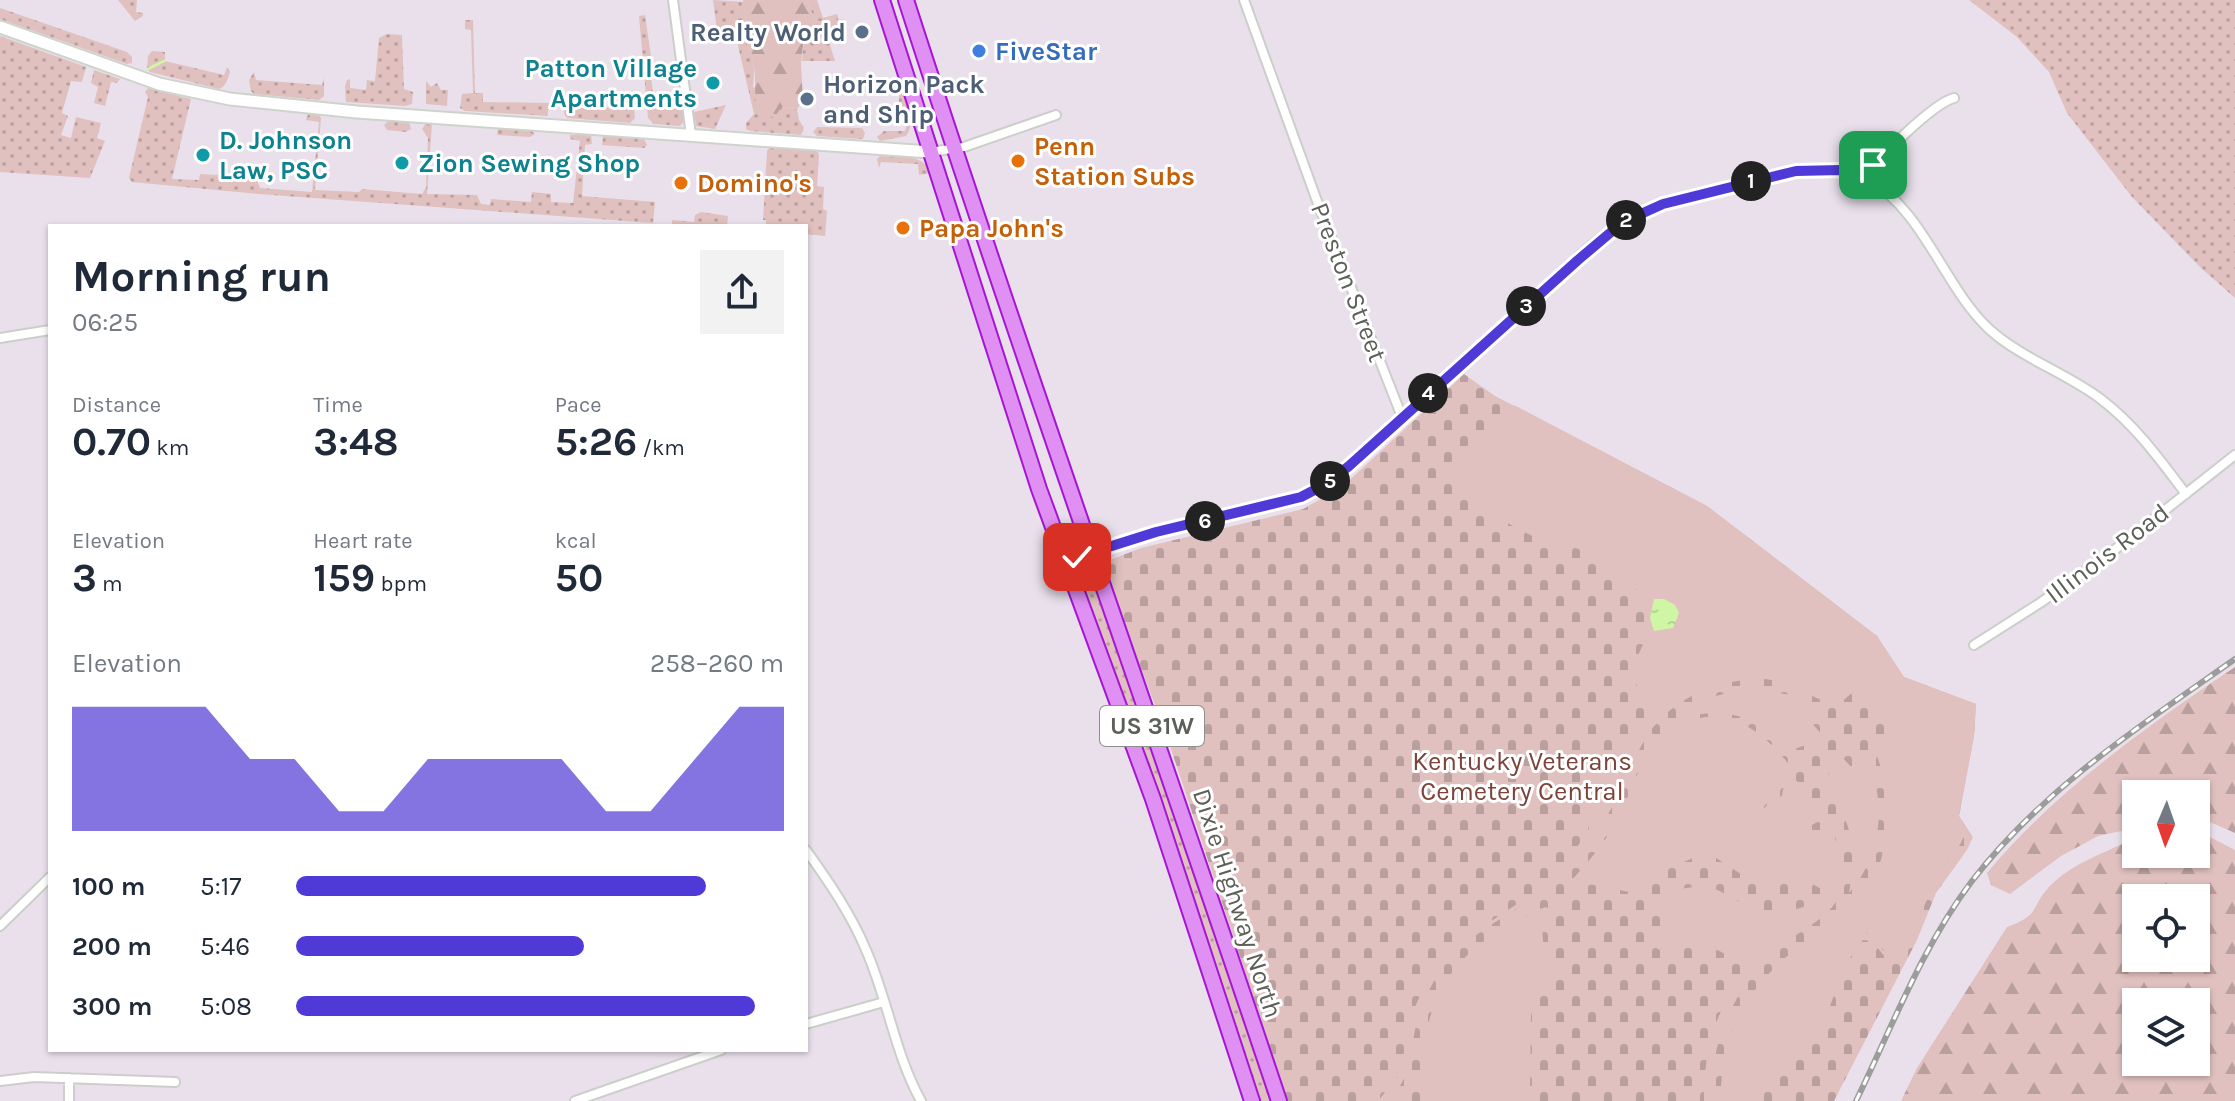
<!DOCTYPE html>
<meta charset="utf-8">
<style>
:root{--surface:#fff;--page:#f2f2f3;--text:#1f2937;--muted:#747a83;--accent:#503ad7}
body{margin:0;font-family:Karla,sans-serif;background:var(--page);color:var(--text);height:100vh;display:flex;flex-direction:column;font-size:30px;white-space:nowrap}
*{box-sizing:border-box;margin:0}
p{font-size:26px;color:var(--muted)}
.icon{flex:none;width:44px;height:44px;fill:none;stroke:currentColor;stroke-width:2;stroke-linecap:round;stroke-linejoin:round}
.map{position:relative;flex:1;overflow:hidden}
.side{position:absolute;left:48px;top:224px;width:760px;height:828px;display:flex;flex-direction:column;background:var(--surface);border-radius:0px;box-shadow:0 2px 6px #0004}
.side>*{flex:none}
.needle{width:52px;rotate:182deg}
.tools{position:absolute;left:2122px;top:780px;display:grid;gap:16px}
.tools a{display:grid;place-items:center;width:88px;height:88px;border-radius:0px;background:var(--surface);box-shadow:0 2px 6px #0004;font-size:40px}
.pin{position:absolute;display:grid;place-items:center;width:68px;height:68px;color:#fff;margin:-34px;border-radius:16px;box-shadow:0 4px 12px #0006}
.km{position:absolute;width:40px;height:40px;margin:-20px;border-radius:50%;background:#222;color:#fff;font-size:22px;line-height:40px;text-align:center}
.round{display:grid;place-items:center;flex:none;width:84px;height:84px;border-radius:0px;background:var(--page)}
.summary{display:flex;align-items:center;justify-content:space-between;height:136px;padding:0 24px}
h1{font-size:44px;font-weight:700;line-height:60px}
.figures{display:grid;grid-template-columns:repeat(3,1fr);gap:12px;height:136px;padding:8px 24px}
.figures div{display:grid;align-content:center}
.figures b{font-size:40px;font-weight:700}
.figures small{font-size:22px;font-weight:400}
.figures p{font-size:22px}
.chart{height:224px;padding:16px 24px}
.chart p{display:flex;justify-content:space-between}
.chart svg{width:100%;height:144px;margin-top:8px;fill:var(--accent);opacity:.7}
ul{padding:0 24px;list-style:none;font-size:26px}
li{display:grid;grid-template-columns:128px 96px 1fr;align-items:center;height:60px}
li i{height:20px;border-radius:10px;background:var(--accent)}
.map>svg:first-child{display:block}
.grass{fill:url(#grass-dots)}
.forest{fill:url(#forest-firs);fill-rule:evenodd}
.cemetery{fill:url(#cemetery-stones)}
.green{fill:#e0c1bf}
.water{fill:url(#water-ripples)}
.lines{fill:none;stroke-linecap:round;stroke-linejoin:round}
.stream{stroke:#cef6a5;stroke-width:3}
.street-casing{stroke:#cbcfc9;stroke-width:12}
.secondary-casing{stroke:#ced3cb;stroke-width:15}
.highway-casing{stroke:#a615d5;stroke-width:18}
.street{stroke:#fff;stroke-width:8}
.secondary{stroke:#fff;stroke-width:11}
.highway{stroke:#df90f2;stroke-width:14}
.rail-casing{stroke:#9b9d9a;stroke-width:6}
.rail{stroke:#fff;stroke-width:3;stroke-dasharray:9;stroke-linecap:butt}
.route-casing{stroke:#fff;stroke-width:16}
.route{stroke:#503ad7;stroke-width:10}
.service-dot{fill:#5c6f8a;stroke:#fff;stroke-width:3}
.shop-dot{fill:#3f7fe0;stroke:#fff;stroke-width:3}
.culture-dot{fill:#0f9aa8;stroke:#fff;stroke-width:3}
.food-dot{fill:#e8710a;stroke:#fff;stroke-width:3}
.labels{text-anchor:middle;stroke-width:6;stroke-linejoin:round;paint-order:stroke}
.shield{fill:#fff;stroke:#8d908b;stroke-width:2}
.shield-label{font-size:24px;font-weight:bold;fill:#5c6059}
.service-label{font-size:26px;font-weight:bold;fill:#4e5e75;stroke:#fff;text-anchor:end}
.shop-label{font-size:26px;font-weight:bold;fill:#366cbe;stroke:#fff;text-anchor:start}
.culture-label{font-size:26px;font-weight:bold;fill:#0d838f;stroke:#fff;text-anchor:start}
.food-label{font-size:26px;font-weight:bold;fill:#c56008;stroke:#fff;text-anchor:start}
.street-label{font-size:26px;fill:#5c6059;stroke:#fff}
.park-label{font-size:26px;fill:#7d433b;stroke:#fff}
</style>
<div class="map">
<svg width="2235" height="1101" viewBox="0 0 2235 1101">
<defs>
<pattern id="grass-dots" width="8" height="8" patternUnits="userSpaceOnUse" patternTransform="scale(2)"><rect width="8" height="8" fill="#e0c1bf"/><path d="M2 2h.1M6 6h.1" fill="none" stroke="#b9a09e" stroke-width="1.8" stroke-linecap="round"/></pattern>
<pattern id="forest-firs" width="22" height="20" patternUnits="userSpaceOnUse" patternTransform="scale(2)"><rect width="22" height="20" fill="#e0c1bf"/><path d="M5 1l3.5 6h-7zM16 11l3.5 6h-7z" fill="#b9a09e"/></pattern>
<pattern id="cemetery-stones" width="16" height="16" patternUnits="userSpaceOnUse" patternTransform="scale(2)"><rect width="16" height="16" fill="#e0c1bf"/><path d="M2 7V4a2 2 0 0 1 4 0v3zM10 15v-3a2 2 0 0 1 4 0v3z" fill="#b9a09e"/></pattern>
<pattern id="water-ripples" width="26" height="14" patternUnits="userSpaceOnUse" patternTransform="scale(2)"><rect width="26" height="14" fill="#cef6a5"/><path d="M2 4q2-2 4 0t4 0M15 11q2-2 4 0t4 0" fill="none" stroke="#b3d590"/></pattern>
</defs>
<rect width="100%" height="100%" fill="#e9e0eb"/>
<path class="grass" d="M118,0H137L136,12L143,13V16L135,21Z
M713,0L744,2L746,23L752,30L747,45C756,58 754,72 753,87L782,107L797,109L799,120L804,128L801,135L750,131L746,129V123L754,114L736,37L718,39Z
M806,0H817L823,18L837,14L839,20L844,19V37L829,42L835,61H802L804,37L821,31H838L835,18L816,22Z
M1969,0H2235V298L2200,267L2132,197L2067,113L2049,72L2017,37Z
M0,8L127,52L132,57V63L127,64L0,19Z
M645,15L652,63L665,61L666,67L650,70L655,107L683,106L684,121L680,126L654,124L648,118L639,16Z
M465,20H473L475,93H483V102L550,103L547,116L465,111L460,108L462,94L473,93L471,30L465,29Z
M387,34L402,35L404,89L413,92L412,104L405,106L346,102L345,86L347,80L350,79V88L366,90L367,80L375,81L379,38Z
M0,36L86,67L82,82L71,81L62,113L68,116L61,135L71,138L76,117L101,123L97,138L105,141L90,178L0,172Z
M152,51L165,52V61L224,75L227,68L230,71C229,77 226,87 219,89L150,72L147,69L148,56Z
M94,70L120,79L117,83L111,82L105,106L94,103L98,87L91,83Z
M254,72L256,80L322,85L324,78V96L319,100L254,94L251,91L249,80Z
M901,80C907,98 918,119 906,136L880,141L877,137L884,131H905L908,119L905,106H899V95L896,94V89L899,88L898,82Z
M426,81L431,87L437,83L441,90H448L447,106L426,104Z
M148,88L191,99L172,179L199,180L200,174L218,175V173L255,175L260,188L312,192L319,122L306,120L308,114L319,115L321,118L315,190L359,192L362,189L422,194L426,187L428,138L422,129L426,123L432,124L427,194L477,195L481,204L490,205L491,199L531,202L532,192L551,194V202L573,203L580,141L570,139V135L591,134L592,144L585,145L582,196L655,202L653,223L259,194L132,182L129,178L148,97L145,92Z
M726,105L715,129L696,126L694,112Z
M634,107L635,118L630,123L567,118L564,113L565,108Z
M390,120L409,121L411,129L406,132L387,130L384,125Z
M817,127L862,128L865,133L863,139H860L817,136L813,132Z
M498,128L532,131L535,134L530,137L497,135Z
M603,136L644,139L647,145L644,148L602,145Z
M769,148L817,151L819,155L817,186L824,187L823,209L827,211L825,236L806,234V226H766V220H763L767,151Z
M880,156C899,157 923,153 931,173L919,175L918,164L881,162L879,168L877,159Z
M701,212L728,216L727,226L672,224V220L694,222L695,215Z
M1088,570L1177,814L1271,1101H1261L1214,956L1079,581L1082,572Z"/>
<path class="forest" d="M743,0H806L816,22L835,18L843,25L839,31H821L804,37L801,63L803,101L797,109L782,107L774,117L763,116L756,111C754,92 758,60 747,45L752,30L746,23Z
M2235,667V833L2203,819L2196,820V794H2136V828L2098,836L2061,856L2010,894L1991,885L1987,873C2056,790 2146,727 2235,667Z
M2202,833L2235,850V1101H1901L1917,1068L2007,927C2043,914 2029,907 2051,885C2072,864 2102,854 2128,841L2136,840V854H2196V834ZM2196,898V958H2136V898ZM2196,1002V1062H2136V1002Z"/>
<path class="cemetery" d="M1464,374L1495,396L1707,506L1877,636L1904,677L1976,704L1974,736L1959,816L1973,837L1967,850L1936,893L1917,940L1834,1101H1288L1167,737L1104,570L1105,562L1141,548L1303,509L1342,487Z"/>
<path class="green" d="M1514,405L1707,506L1877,636L1904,677L1976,704L1974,736L1959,816L1967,828L1961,843L1935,879L1904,957L1893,956L1860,917L1855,905L1881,860L1889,822L1886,783L1873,744L1888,730L1854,691L1838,705C1815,702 1794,681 1764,679C1721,678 1674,697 1649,733C1633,757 1625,784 1611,809C1599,832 1583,854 1564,872C1525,913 1463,929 1435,979C1426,995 1419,1012 1415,1030C1410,1057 1410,1080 1388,1101H1378L1399,1075L1413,1011L1431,973L1452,947L1547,884L1567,862L1589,829C1581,806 1581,780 1605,766C1612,762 1621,760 1627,754C1638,741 1643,722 1648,707L1630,672L1650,630L1648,607L1633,584L1587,551L1536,538L1490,514L1451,470L1452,459Z
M1761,690L1791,695L1819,708L1815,714L1811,713L1809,720L1825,738L1789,751C1757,714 1727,708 1681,717C1698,695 1734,691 1761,690Z
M1705,717C1749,718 1766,737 1793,769C1794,781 1783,785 1775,788C1770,796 1767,802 1757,805L1755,809L1762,812C1768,802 1772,799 1782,796L1783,789L1796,780L1827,817L1824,823L1817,822L1812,825L1811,837L1821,842L1827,839L1830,831L1833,832C1838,844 1837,855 1837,868C1838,876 1844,882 1841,891C1833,916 1807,926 1788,941C1737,980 1710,1037 1711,1101H1704C1705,1041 1713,1018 1747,969C1730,955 1710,944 1688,941L1680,954L1657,949L1669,888C1682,891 1694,885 1707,886C1716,888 1728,896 1736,900C1768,916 1791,915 1822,899L1823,890L1811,883L1747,878L1707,852L1644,879L1639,893C1625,893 1600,883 1588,885C1577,887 1552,912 1542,920L1543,942L1552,972L1539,988L1531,1008L1530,1101H1430C1415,1043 1430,983 1479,945C1496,931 1519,922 1537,910L1546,907L1549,909L1572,888V880C1587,863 1603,845 1614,825C1642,776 1640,730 1705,717Z
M1839,754L1854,770L1869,764C1887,806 1880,859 1849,893C1857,847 1854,823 1823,786Z
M1841,916H1850L1884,951L1885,957L1872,941L1863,940L1846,964L1820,1032L1793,1052L1777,1077L1764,1088L1754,1101H1721C1719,1010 1770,963 1841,916Z"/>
<path class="water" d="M1654,599H1664L1675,605L1679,613L1673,628L1654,631L1650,618Z"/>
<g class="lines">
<path class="stream" d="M148,69L164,61"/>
<defs>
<path id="street" d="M673,0L691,135
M1244,0L1317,201L1402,417
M930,152L964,147L1056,115
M1865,178C1876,159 1934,103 1954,98
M0,338L50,330
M1065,561L1156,532L1301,497L1326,484L1349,466C1408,412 1469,358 1528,304C1561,274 1595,236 1635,215C1669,197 1713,191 1751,181C1789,171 1831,160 1868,180C1923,209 1944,287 1989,329C2022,359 2067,373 2102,400C2136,426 2160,460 2186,494
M1974,645L2040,603L2108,555L2235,455
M806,850C829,882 851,914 866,950C888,1000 895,1054 921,1101
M0,926L50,877
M806,1024L884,1002
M0,1081L34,1077L175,1082
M69,1101V1078
M575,1101L721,1050"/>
<path id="secondary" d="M0,27L159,84L230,99L357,112L930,152"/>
<path id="highway" d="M882,0L1039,489L1153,799L1252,1101
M906,0C1025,369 1156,733 1279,1101"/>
</defs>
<use href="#street" class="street-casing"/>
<use href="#secondary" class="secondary-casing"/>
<use href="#highway" class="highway-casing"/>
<use href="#street" class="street"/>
<use href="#secondary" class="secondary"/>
<use href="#highway" class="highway"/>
<defs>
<path id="rail" d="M1856,1101C1892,1027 1922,947 1972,881C2043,789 2141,725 2235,659"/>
</defs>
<use href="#rail" class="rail-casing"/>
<use href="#rail" class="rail"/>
</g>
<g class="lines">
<defs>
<path id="route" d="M1077,557L1156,532L1301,497L1326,484L1349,466L1578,260L1623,222L1663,204L1796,171L1841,170L1865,178L1873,165"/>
</defs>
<use href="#route" class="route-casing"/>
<use href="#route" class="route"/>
</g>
<g class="service-dot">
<circle cx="862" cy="32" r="8"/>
<circle cx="807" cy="99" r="8"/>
</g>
<circle class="shop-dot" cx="979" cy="51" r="8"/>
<g class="culture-dot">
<circle cx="713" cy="83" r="8"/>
<circle cx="203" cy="155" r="8"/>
<circle cx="402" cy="163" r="8"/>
</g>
<g class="food-dot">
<circle cx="1018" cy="161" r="8"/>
<circle cx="681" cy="183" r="8"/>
<circle cx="903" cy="228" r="8"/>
</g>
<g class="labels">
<rect class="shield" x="1100" y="706" width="104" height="40" rx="6"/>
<g class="shield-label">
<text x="1152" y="734">US 31W</text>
</g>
<g class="service-label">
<text x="846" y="41">Realty World</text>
<text x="823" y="93" text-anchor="start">Horizon Pack<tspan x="823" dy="30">and Ship</tspan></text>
</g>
<g class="shop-label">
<text x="995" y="60">FiveStar</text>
</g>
<g class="culture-label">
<text x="697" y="77" text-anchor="end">Patton Village<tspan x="697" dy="30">Apartments</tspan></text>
<text x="219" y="149">D. Johnson<tspan x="219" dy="30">Law, PSC</tspan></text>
<text x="418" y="172">Zion Sewing Shop</text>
</g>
<g class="food-label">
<text x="1034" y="155">Penn<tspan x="1034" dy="30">Station Subs</tspan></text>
<text x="697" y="192">Domino's</text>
<text x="919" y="237">Papa John's</text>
</g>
<g class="street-label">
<text transform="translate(1349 282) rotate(69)" y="9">Preston Street</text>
<text transform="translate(2107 553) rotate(-37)" y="9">Illinois Road</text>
<text transform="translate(1238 903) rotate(72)" y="9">Dixie Highway North</text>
</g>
<g class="park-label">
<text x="1522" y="770">Kentucky Veterans<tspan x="1522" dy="30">Cemetery Central</tspan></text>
</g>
</g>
</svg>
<div class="tools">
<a><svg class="needle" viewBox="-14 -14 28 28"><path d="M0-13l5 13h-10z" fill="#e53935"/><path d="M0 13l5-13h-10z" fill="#747a83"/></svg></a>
<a><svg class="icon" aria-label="locate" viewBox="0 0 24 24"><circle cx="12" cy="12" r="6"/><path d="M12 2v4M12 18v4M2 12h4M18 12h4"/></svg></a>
<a><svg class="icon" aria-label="layers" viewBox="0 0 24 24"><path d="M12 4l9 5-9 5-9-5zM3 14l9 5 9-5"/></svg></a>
</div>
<div class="pin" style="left:1873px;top:165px;background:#1e9e55"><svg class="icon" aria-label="arrive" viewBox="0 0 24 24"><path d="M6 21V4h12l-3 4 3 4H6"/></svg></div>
<div class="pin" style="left:1077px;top:557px;background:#d93025"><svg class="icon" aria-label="check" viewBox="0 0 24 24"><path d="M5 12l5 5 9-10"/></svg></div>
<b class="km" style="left:1751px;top:181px">1</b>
<b class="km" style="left:1626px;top:220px">2</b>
<b class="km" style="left:1526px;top:306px">3</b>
<b class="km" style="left:1428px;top:393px">4</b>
<b class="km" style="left:1330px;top:481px">5</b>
<b class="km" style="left:1205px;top:521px">6</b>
<section class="side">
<div class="summary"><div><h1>Morning run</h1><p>06:25</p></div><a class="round"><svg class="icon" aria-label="share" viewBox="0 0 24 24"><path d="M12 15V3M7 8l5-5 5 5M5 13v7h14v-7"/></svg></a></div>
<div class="figures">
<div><p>Distance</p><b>0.70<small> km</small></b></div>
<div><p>Time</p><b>3:48</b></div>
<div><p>Pace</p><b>5:26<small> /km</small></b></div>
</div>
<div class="figures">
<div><p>Elevation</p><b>3<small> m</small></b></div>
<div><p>Heart rate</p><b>159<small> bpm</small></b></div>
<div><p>kcal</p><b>50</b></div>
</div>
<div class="chart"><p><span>Elevation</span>258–260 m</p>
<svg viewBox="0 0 160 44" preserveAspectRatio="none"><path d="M0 44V6L10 6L20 6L30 6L40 22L50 22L60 38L70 38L80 22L90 22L100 22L110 22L120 38L130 38L140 22L150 6L160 6V44z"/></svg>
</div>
<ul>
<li><b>100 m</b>5:17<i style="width:84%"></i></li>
<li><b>200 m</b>5:46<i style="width:59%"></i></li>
<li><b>300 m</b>5:08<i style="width:94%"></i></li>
</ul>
</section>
</div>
